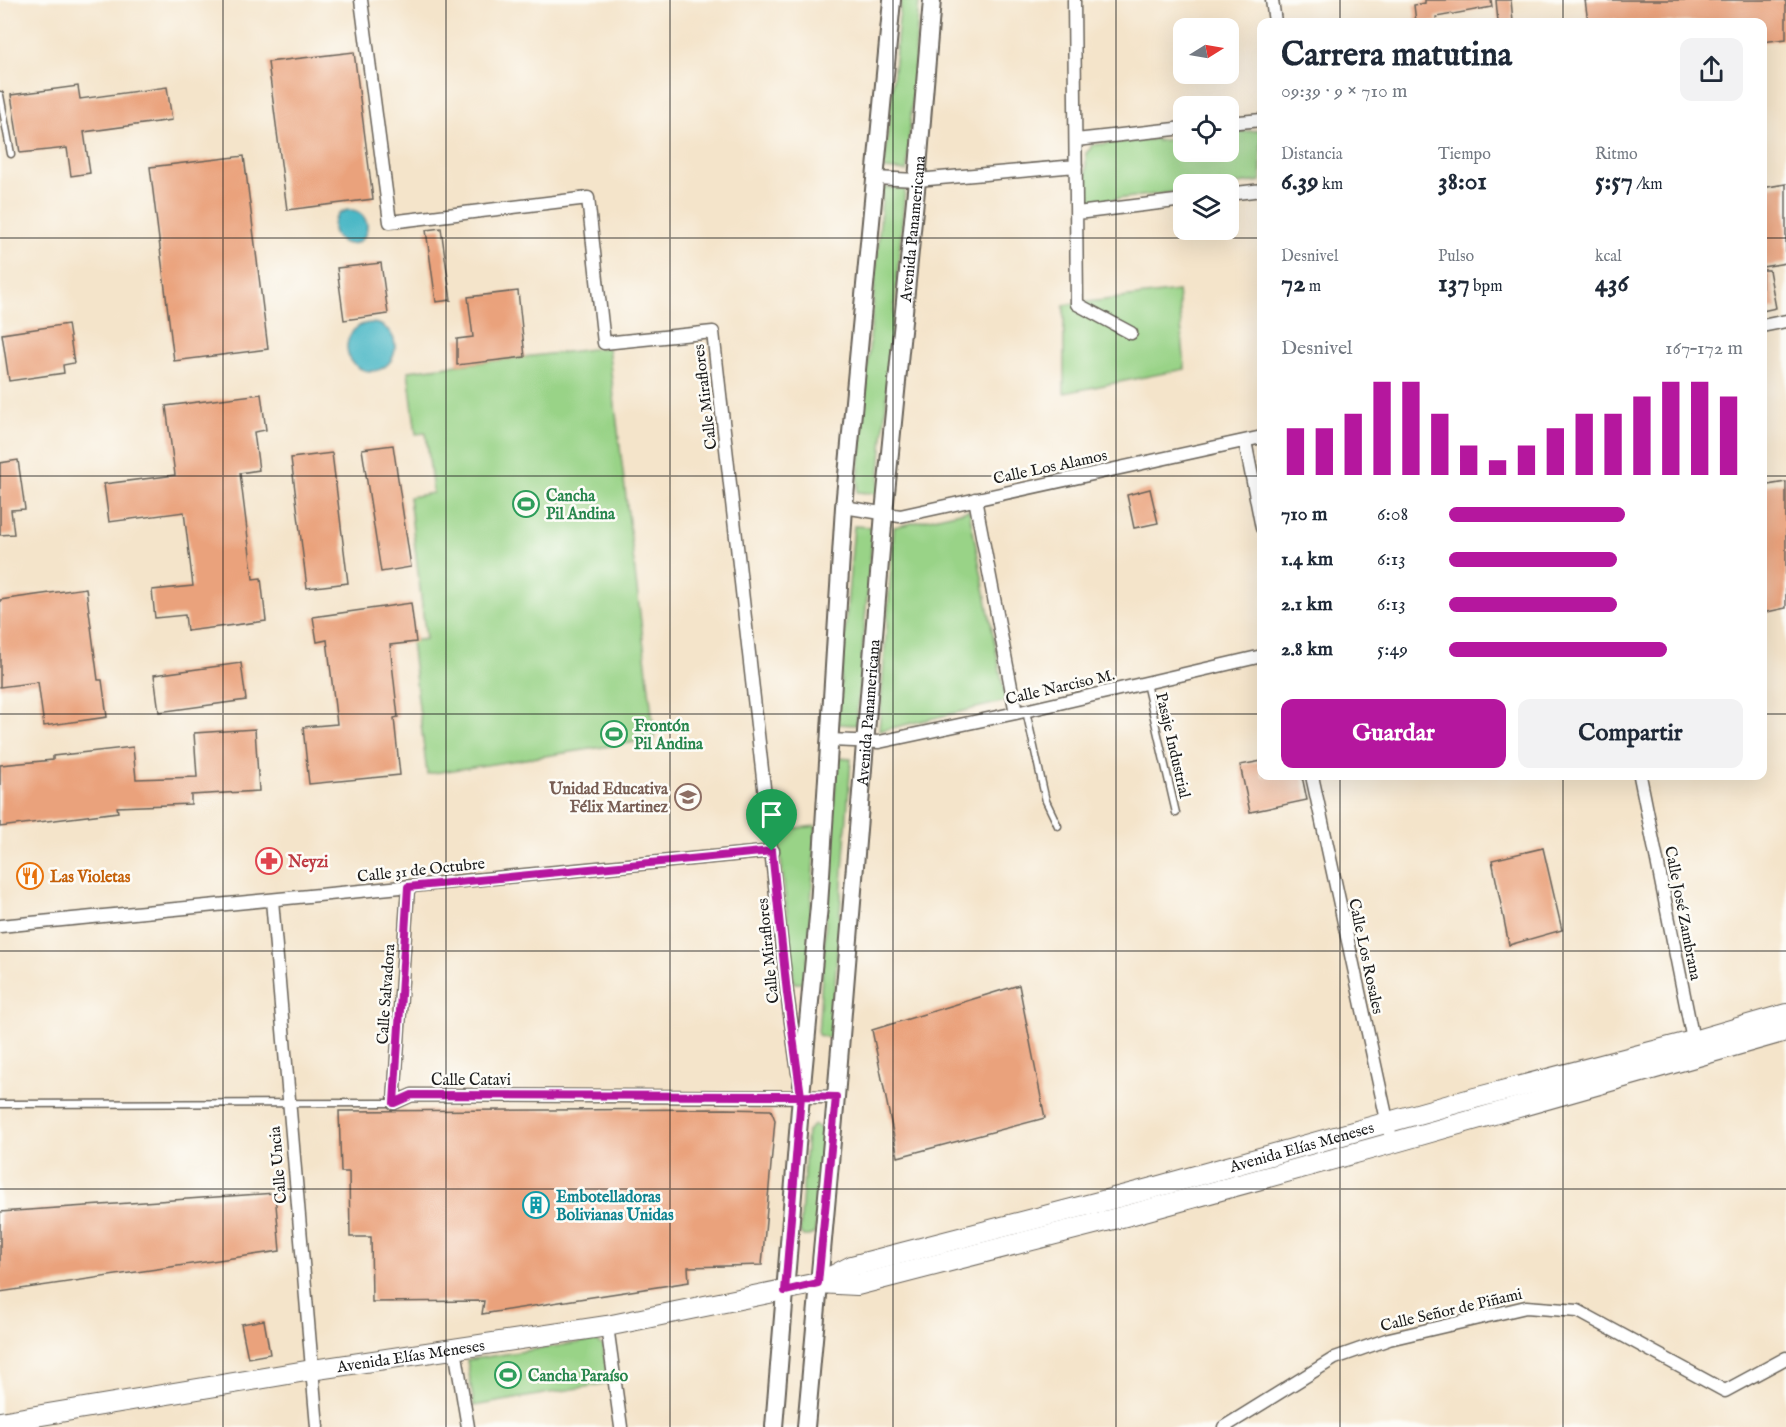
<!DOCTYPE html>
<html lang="es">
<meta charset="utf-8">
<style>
:root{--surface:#fff;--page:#f2f2f3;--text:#1f2937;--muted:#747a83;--accent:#b5179e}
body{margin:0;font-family:"IM FELL English",serif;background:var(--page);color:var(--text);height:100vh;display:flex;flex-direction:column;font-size:22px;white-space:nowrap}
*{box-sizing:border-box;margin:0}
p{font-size:20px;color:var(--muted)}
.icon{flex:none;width:33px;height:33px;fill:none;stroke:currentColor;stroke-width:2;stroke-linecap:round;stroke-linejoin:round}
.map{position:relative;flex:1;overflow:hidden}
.details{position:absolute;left:1257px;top:18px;width:510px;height:762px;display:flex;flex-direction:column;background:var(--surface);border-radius:12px;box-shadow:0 6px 24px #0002}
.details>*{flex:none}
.needle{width:39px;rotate:79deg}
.fabs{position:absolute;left:1173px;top:18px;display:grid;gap:12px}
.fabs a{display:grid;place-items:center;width:66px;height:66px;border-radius:12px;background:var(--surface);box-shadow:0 6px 24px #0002;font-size:30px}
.pin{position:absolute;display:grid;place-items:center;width:51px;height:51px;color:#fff;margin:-62px -26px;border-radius:50% 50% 50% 0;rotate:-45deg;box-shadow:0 0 6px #0007}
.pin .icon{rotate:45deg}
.round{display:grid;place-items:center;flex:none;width:63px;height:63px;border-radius:12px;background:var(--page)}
.summary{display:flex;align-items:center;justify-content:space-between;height:102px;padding:0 24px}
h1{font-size:33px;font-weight:700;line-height:45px}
.stats{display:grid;grid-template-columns:repeat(3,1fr);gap:9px;height:102px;padding:6px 24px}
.stats div{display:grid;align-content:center}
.stats b{font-size:26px;font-weight:700}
.stats small{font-size:16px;font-weight:400}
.stats p{font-size:16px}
.chart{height:168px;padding:12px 24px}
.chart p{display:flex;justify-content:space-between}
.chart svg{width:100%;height:108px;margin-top:6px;stroke:var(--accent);stroke-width:6}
.cta{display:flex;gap:12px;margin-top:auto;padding:12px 24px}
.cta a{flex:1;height:69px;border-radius:12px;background:var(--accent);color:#fff;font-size:24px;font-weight:700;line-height:69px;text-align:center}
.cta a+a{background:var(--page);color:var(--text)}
ul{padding:0 24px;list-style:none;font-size:20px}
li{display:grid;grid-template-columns:96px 72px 1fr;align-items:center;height:45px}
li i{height:15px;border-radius:8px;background:var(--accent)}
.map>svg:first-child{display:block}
.green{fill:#99d387;stroke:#5a7852;stroke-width:1.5}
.water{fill:#4bb8c6;stroke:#346a71;stroke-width:1.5}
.building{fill:#eaa27b}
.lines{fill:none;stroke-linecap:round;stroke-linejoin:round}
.lane-casing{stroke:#686259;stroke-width:9}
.street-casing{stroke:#686259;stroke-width:15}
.secondary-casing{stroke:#686259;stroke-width:20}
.primary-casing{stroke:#686259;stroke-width:22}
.lane{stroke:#fff;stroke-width:6}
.street{stroke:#fff;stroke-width:12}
.secondary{stroke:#fff;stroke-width:16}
.primary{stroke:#fff;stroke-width:20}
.route-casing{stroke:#fff;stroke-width:12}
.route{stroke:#b5179e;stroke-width:8}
.grid{fill:none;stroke:#1c1c1c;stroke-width:1.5;stroke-opacity:0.55}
.labels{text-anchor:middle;stroke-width:5;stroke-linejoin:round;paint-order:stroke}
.street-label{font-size:16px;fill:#1c1c1c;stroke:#fdfcf7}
.leisure-label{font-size:16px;font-weight:bold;fill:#27864d;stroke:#fdfcf7;text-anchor:start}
.education-label{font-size:16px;font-weight:bold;fill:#785e54;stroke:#fdfcf7;text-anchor:end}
.health-label{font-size:16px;font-weight:bold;fill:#be3a42;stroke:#fdfcf7;text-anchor:start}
.food-label{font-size:16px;font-weight:bold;fill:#c56008;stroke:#fdfcf7;text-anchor:start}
.culture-label{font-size:16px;font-weight:bold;fill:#0d838f;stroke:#fdfcf7;text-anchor:start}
</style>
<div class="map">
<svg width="1786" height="1427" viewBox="0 0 1786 1427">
<rect width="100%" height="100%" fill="#fdfcf7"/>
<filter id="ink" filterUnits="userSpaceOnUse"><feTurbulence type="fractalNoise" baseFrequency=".0167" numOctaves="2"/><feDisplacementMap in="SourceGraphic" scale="12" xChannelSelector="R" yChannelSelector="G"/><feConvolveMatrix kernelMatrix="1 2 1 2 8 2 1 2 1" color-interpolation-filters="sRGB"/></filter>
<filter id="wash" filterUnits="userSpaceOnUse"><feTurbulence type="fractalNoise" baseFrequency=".008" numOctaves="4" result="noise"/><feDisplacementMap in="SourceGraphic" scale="24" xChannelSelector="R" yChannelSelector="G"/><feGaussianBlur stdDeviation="1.35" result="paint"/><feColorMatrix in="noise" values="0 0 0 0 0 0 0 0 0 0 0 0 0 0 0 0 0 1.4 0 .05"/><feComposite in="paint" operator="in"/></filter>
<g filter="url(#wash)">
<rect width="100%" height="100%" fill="#f4e4ca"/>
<path class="green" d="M901,0H919L907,171L884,169Z
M1261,130V181L1229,185L1184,184L1183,191L1092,202L1086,196V153L1091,148V145L1157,139V141L1183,138L1184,152H1228L1229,133Z
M883,187L905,189L878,494L857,492Z
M1178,291L1185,369L1064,393V305Z
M608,347L655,739L427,774L411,641L426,639L409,497L433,493L426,433L416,434L408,371Z
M969,510L1006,701L879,731L894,527Z
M854,526L873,527L856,725L837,724Z
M837,758L851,759L831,1038L818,1035Z
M816,826L806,983H794L778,830Z
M814,1125L820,1128L824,1133L815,1233L809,1236H803L800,1232L807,1131Z
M596,1340L603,1347L609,1383L474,1406L467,1360Z"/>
<path class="water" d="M333 227a17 17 0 1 1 34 0a17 17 0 1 1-34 0Z
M347 347a24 24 0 1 1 48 0a24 24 0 1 1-48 0Z"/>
<g id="blocks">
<path class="building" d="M1425,0H1491L1492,7L1436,17L1437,22H1416L1414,5L1425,3Z
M1496,0H1511L1513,22H1498Z
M1585,0H1786V39L1762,42V22H1616V19L1588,22Z
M354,52L373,199L287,210L268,62Z
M78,86L80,99L167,87L172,120L84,132L90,173L71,176L67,148L20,153L11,95Z
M244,156L268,349L174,361L150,167Z
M1786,184V263L1762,267V188Z
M441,228L451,300L436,302L426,230Z
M381,263L388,314L344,320L337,268Z
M1762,270H1769L1776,308L1762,311Z
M518,291L525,357L457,365V339L473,337L468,297Z
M68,324L74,363L63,365L64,373L9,381L2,334Z
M261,394L266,430L254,432L259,470L240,473L253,579L261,578L266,621L187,631L185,615L155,618L152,590L193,586L184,512L109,522L104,484L175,475L166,406Z
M393,445L411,567L381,572L362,449Z
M332,453L348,583L307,588L291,458Z
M18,460L25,509L11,510L14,534L0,535V463Z
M1786,482V608L1762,613V486Z
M1150,489L1158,523L1134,528L1127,495Z
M86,588L98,680H102L107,717L44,726L38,682L0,687V600Z
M411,603L416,642L390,645L398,717L394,718L400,775L309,784L303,727L337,724L327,640L317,642L313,617Z
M241,663L246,700L159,712L154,675Z
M255,729L259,791L191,795V804L117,807L118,812L0,827V765L53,760V756L133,747L136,779L197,777L194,733Z
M1262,761V776H1302L1307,800L1250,812L1240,765Z
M1543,848L1562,930L1509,945L1492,860Z
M1019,985L1045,1118L898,1157L872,1030Z
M726,1109L771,1110L775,1120L762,1265L688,1267L689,1282L482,1314L484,1301L372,1302L371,1237H350L349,1172H341L339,1111Z
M275,1193L280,1251L0,1292V1212Z
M264,1320L270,1354L248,1358L241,1324Z"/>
</g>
</g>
<g filter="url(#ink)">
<use href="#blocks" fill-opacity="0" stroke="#686259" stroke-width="1.5"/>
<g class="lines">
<defs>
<path id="lane" d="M0,95L11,154
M1146,683L1176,813
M1026,711L1046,801L1058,826
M0,1104L394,1103"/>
<path id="street" d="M361,0L390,222L588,198L604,343L713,332L787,993L798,1073
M1074,0L1077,304L1131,333
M1272,0L1275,22
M1228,123L1262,120
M1076,140L1184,128
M874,178L917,180L1076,166
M1228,194L1262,190
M1077,213L1184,200
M1762,326L1786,321
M1245,441L1262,528
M975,499L1016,713
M844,507L900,516L1262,437
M829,740L879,742L1016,713L1262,656
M1312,776L1392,1143
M1640,776L1694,1045
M408,887L394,1103L412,1095L836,1097
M272,900L317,1427
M0,926L773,851
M607,1326L621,1427
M455,1349L468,1427
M1224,1427L1335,1358L1389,1339L1526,1307L1578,1311L1725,1391L1786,1358"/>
<g id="secondary">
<path d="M774,1427L801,1096L819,906L844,507L892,0"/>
<path id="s1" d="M806,1427L836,1097L884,513L917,180L932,0"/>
</g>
<g id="primary">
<path id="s2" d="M821,1282L852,1266L1149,1189L1471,1099L1693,1041L1786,1014"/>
<path id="s3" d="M0,1422L312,1370L607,1326L818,1283L857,1285L1133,1214L1392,1143L1786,1031"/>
</g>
</defs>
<use href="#lane" class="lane-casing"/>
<use href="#street" class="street-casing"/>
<use href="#secondary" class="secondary-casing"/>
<use href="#primary" class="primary-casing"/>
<use href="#lane" class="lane"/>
<use href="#street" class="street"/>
<use href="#secondary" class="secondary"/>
<use href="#primary" class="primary"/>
</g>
</g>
<g class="lines" filter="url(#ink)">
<defs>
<path id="route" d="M772,851L408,887L394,1103L412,1095L801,1096L785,1291L818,1283L836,1097L801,1096L787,993L772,851"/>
</defs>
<use href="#route" class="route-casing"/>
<use href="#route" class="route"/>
</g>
<path class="grid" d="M223,0V1427M446,0V1427M670,0V1427M893,0V1427M1116,0V1427M1340,0V22M1563,0V22M0,238H1262M1762,238H1786M0,476H1262M1762,476H1786M0,714H1262M1762,714H1786M1340,776V1427M1563,776V1427M0,951H1786M0,1189H1786"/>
<defs>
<symbol id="stadium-ring" viewBox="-11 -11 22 22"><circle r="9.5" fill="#fdfcf7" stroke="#2e9e5b" stroke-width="1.5"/><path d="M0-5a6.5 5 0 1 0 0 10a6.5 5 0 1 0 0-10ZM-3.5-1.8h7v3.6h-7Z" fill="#2e9e5b"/></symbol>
<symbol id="school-ring" viewBox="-11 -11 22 22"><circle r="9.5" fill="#fdfcf7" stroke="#8d6e63" stroke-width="1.5"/><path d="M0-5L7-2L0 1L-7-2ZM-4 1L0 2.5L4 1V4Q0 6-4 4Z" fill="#8d6e63"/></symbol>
<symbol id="pharmacy-ring" viewBox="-11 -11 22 22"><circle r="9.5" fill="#fdfcf7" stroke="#e0444e" stroke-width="1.5"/><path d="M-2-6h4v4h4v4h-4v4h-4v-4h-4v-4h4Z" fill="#e0444e"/></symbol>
<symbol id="restaurant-ring" viewBox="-11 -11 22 22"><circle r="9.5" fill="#fdfcf7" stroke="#e8710a" stroke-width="1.5"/><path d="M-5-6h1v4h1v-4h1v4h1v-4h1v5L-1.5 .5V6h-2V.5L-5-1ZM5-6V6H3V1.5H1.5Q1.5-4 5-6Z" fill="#e8710a"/></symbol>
<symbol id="building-ring" viewBox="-11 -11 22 22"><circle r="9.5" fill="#fdfcf7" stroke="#0f9aa8" stroke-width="1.5"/><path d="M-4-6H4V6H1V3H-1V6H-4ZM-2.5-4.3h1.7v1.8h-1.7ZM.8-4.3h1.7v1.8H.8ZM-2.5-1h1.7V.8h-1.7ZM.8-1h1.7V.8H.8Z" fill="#0f9aa8"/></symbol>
</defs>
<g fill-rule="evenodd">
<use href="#stadium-ring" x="511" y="489" width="30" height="30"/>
<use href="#stadium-ring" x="599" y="719" width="30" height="30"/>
<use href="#school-ring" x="673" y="782" width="30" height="30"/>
<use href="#pharmacy-ring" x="254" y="846" width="30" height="30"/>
<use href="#restaurant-ring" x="15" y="861" width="30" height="30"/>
<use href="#building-ring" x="521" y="1190" width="30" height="30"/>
<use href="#stadium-ring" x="493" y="1360" width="30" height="30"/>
</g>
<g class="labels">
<g class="street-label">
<text dy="6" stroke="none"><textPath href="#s1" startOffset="1203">Avenida Panamericana</textPath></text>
<text transform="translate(704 397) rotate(-97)" y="6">Calle Miraflores</text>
<text transform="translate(1050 466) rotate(-12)" y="6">Calle Los Alamos</text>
<text transform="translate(1060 686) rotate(-13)" y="6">Calle Narciso M.</text>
<text dy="6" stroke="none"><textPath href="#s1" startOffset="717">Avenida Panamericana</textPath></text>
<text transform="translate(1174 745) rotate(77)" y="6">Pasaje Industrial</text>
<text transform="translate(421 869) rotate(-6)" y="6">Calle 31 de Octubre</text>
<text transform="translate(1684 913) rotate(79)" y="6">Calle José Zambrana</text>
<text transform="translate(767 951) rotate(-96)" y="6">Calle Miraflores</text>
<text transform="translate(1367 956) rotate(78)" y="6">Calle Los Rosales</text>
<text transform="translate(385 994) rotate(-86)" y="6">Calle Salvadora</text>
<text x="471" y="1085">Calle Catavi</text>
<text dy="6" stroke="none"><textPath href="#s2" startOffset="500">Avenida Elías Meneses</textPath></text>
<text transform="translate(277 1165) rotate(-95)" y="6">Calle Uncia</text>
<text transform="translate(1451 1309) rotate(-13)" y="6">Calle Señor de Piñami</text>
<text dy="6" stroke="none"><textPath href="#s3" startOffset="416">Avenida Elías Meneses</textPath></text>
</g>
<g class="leisure-label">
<text x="546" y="501">Cancha<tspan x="546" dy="18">Pil Andina</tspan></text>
<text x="634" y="731">Frontón<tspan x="634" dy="18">Pil Andina</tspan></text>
<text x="528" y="1381">Cancha Paraíso</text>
</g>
<g class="education-label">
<text x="668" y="794">Unidad Educativa<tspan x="668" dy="18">Félix Martinez</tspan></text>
</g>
<g class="health-label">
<text x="288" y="867">Neyzi</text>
</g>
<g class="food-label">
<text x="50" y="882">Las Violetas</text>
</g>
<g class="culture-label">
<text x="556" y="1202">Embotelladoras<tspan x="556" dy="18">Bolivianas Unidas</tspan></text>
</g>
</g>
</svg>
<div class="fabs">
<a><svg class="needle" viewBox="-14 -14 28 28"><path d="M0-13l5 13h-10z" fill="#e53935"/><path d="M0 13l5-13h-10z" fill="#747a83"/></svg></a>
<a><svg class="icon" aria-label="locate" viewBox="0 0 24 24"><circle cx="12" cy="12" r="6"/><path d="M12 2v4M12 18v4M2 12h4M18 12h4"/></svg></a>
<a><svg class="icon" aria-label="layers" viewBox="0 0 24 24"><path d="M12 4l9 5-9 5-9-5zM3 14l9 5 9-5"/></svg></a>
</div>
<div class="pin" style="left:772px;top:851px;background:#1e9e55"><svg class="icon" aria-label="arrive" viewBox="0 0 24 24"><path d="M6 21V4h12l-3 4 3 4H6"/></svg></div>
<section class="details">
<div class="summary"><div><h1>Carrera matutina</h1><p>09:39 · 9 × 710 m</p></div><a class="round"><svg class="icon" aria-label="share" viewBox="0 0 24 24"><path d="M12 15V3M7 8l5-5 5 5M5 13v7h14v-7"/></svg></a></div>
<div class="stats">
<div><p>Distancia</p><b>6.39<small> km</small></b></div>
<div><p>Tiempo</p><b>38:01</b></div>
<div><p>Ritmo</p><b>5:57<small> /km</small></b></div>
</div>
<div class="stats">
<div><p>Desnivel</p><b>72<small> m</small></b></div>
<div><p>Pulso</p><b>137<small> bpm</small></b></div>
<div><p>kcal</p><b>436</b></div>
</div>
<div class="chart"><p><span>Desnivel</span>167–172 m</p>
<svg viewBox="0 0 160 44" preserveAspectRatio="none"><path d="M5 44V25M15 44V25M25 44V19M35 44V6M45 44V6M55 44V19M65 44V32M75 44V38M85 44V32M95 44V25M105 44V19M115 44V19M125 44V12M135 44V6M145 44V6M155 44V12"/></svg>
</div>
<ul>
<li><b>710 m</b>6:08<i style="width:60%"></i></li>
<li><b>1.4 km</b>6:13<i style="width:57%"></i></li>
<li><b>2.1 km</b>6:13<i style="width:57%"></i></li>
<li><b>2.8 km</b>5:49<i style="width:74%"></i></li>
</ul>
<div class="cta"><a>Guardar</a><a>Compartir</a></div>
</section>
</div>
